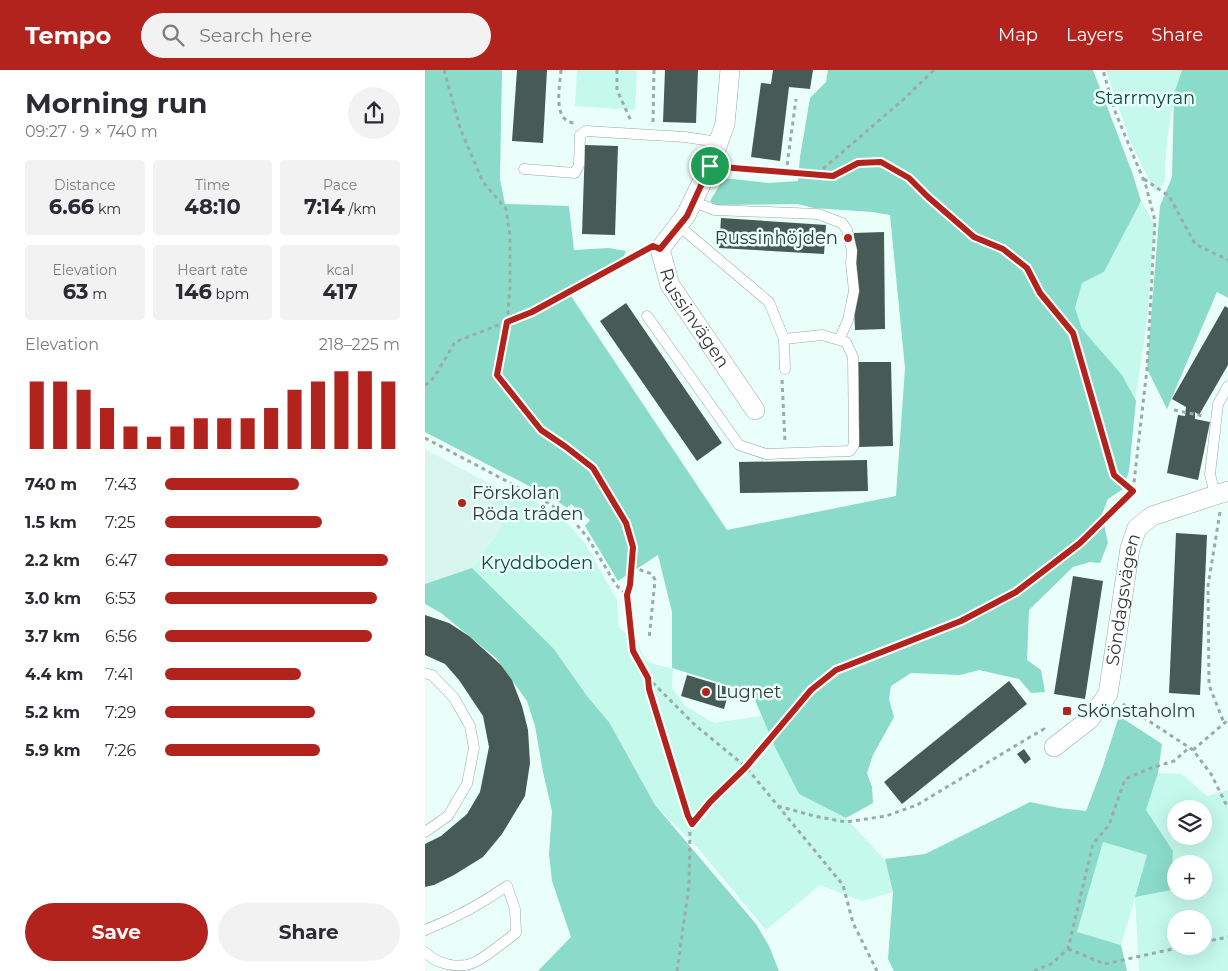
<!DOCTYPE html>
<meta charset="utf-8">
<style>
:root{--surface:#fff;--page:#f2f2f3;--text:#2b2b33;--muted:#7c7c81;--accent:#b2231e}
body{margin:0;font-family:Montserrat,sans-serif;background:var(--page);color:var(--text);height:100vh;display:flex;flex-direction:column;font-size:19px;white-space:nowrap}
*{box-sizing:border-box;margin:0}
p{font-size:16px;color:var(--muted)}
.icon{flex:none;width:28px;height:28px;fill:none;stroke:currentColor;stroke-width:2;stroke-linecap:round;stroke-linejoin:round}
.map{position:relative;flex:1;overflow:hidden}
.side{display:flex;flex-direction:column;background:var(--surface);width:425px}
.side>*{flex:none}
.buttons{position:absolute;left:742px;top:730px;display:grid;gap:10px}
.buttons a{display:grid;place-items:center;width:45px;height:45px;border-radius:50%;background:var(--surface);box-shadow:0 5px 20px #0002;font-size:25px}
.pin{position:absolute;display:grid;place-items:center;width:42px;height:42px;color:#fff;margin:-21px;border:2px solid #fff;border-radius:50%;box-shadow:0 1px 5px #0007}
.round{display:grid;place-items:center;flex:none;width:52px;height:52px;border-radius:26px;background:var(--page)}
.head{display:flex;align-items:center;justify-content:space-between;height:85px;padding:0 25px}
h1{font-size:28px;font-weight:700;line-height:38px}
.metrics{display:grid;grid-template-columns:repeat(3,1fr);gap:8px;height:85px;padding:5px 25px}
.metrics div{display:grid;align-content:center;border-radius:5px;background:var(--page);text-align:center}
.metrics b{font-size:21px;font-weight:700}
.metrics small{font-size:14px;font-weight:400}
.metrics p{font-size:14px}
.chart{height:140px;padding:10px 25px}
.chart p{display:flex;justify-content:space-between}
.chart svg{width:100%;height:90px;margin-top:5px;stroke:var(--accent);stroke-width:6}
.button{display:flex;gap:10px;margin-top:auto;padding:10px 25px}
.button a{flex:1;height:58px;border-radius:30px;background:var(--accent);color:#fff;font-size:20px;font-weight:700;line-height:58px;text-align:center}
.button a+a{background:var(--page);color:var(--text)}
ul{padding:0 25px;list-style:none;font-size:16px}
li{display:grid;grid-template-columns:80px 60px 1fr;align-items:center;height:38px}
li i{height:12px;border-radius:6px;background:var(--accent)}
header{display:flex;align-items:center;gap:30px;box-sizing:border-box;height:70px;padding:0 25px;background:var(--accent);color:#fff}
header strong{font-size:24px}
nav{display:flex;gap:28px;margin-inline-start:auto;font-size:18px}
.search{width:350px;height:45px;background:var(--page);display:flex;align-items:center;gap:12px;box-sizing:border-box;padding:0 18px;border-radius:28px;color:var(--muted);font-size:19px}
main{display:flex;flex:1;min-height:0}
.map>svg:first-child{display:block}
.built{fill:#d8f6ee}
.green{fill:#c4f9ec;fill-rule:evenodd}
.forest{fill:#8adbc9}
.building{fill:#485a55}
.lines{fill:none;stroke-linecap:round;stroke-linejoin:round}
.service-casing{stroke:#95a9a4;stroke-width:11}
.minor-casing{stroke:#95a9a4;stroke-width:20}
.path{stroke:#9caba7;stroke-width:3;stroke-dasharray:4 4;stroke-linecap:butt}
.service{stroke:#fff;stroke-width:10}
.minor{stroke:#fff;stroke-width:19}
.route-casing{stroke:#fff;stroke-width:10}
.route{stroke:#b2231e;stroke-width:6}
.poi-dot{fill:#b2231e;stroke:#eafff9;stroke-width:2}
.labels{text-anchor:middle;stroke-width:5;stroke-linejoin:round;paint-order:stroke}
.park-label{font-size:18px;fill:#064f44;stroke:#eafff9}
.poi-label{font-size:18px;fill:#343c3a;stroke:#eafff9;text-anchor:start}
.street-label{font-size:18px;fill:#343c3a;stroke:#eafff9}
</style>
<header>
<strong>Tempo</strong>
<div class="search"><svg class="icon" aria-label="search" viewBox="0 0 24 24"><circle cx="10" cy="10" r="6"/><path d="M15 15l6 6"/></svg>Search here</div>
<nav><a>Map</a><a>Layers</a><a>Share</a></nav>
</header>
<main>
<section class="side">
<div class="head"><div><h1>Morning run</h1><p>09:27 · 9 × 740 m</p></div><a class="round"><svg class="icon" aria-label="share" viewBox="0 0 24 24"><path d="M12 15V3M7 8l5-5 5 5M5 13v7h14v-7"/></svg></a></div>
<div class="metrics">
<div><p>Distance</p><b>6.66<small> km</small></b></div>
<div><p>Time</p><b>48:10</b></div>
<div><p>Pace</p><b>7:14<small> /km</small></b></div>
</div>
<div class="metrics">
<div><p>Elevation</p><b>63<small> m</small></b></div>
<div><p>Heart rate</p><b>146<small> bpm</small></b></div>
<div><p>kcal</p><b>417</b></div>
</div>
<div class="chart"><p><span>Elevation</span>218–225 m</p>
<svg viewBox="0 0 160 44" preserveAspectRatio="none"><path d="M5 44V11M15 44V11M25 44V15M35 44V24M45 44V33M55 44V38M65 44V33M75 44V29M85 44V29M95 44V29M105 44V24M115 44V15M125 44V11M135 44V6M145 44V6M155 44V11"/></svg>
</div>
<ul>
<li><b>740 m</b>7:43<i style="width:57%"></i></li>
<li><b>1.5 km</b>7:25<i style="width:67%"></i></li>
<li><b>2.2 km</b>6:47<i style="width:95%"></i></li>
<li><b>3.0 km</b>6:53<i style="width:90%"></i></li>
<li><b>3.7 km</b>6:56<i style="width:88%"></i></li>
<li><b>4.4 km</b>7:41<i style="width:58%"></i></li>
<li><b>5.2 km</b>7:29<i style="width:64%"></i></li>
<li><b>5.9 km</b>7:26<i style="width:66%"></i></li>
</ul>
<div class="button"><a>Save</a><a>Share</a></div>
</section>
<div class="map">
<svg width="803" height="901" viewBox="0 0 803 901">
<rect width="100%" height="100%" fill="#eafff9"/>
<path class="built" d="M0,379L69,416L80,450L70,467L47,498L0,514Z"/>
<path class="green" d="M152,0H212L210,40L150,36Z
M681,0H757C746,36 740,74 740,112L730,122L706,73Z
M716,131L730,155L722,251L710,330L697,305L657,260L650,238L657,213L679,202Z
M69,416L86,419L120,437L143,454L159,472L192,530L194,558L211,570L221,592L248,599L247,618L260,636L289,653L336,646L374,724L421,748L460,790L468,822L437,831L395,815L341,860L272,777L230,735L184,652L162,626L129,579L47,498L70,467L80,450Z
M733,703L757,704L782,726L803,720V901H714L710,828L696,875L652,862L678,772L722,785L710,826L748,781L721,740ZM751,739H779V766H751ZM751,794H779V821H751ZM751,849H779V876H751Z"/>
<path class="forest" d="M0,0H77L75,109L80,134L144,136L149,180L184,178L201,181L194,197L146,226L302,460L471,426L480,298L465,145L447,142L389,138L372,134L290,135L285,131L299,108L343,113L373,111L375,87L385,28L401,12L403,0H668L707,102L716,131L679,202L657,213L650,238L657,259L697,305L711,331L704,401L698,419L683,429L677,444L683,473L675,493L665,492L648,497L604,540L602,590L616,600L620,622L606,623L594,609L554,600L535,605L486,603L466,616L464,629L469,647L448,685L442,703L447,717L448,733L421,748L374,724L349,675L327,623L247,598V542L233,485L193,511L160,456L165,450L146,434L142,438L129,429L0,362Z
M757,0H803V228L792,222L742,339L722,299L735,136L747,107L749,24Z
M47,498L129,579L162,626L184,652L230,735L331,854L344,876L354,901H113L146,867L127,811L124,784L127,741L118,702L110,656L102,631L71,588L16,543L0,534V514Z
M694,646L737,674L733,703L721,740L748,781L746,820L710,827L722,785L678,772L652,862L696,875L702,901H469L463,889L468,822L460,789L500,784L605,732L634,738L661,741L677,699Z"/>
<path class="building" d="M92,0H122L118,73L87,71Z
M240,0H273L271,53L238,52Z
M348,0H388L385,19L364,17L355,91L326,87L336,13L346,14Z
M160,75L193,76L190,165L157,164Z
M296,148L401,155L399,184L294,178Z
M459,162L460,259L430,260L427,181L429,163Z
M201,233L297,373L272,391L175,251Z
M800,236L803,238V295L774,345L770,342V349L785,352L773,410L742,403L753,345L760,346L761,337L747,329Z
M433,292H466L468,376L434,377Z
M442,390L443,421L315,423L314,392Z
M751,463L782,465L775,625L744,623Z
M648,506L678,511L660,629L629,624Z
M0,545L24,553L44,566L76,595L87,610L97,636L103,660L105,693L100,726L77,764L58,787L29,805L9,815L0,817V774L16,766L42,744L55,722L64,677L58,646L34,610L20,594L0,585Z
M262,605L305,618L299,639L256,626Z
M584,611L602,634L477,734L459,712Z
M599,679L606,689L600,694L592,684Z"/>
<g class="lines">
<defs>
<path id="service" d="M99,99L150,103L154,95L155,65L161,61L260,67L293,72
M269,132L290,140L393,144L417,153L422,160L427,181L426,193L429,221L423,250L414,270L397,265L359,269
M254,156L344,232L359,269L360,299
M222,246L314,375L341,384L425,381L429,375L428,287L421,272L414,270
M790,425L785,404L793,334L803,316
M0,603L7,605L29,628L45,656L49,678L42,714L23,746L0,762
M0,860C31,848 55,835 82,816L90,839L91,863C80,871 60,888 48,893C33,899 11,894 0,882"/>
<g id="minor">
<path id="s1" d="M305,0L300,54L285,96L261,145L235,179L245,215L330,340"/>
<path id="s2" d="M629,677L665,649L683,624L705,478L712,458L727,446L803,421"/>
</g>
</defs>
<use href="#service" class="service-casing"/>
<use href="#minor" class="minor-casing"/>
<path class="path" d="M19,0L35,58L58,112L81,139L85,166V217L82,252L72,305L116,360L141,377L167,397L201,453L208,477L205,515L202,525L208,581L223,608L270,655L321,697L418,815L428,853L452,901
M136,0C135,16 127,51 149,53
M192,0V20L206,51
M228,52L229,0
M303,98L408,106L433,93L457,92L484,108L503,127L549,167L578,179L602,198L615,223L648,263L689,405L708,421
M361,103L371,29
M392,104L480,28L509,0
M719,109L744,126L770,174L803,190
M357,310L360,372
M0,315L5,312L13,301L30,272L107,242L219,181
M749,340L778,346
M0,368L123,433L147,449L163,468L191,515L202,525
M795,442L783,516L784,615L799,653
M207,497L227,504L230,510L224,569
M223,609L224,619L263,746L267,754
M698,634L768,680L786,704L803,738
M768,680L803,650
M353,736L389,746L421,752L461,746L492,735L605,667L619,659L620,661
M779,872L803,867
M643,879L680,894L761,876
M252,901L264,816L265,759L267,754L285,732L321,697L386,620L411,599L535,551L591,522L655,473L708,421L722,299L730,151L721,116L689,39L678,0
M609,901L626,894L643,879L668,774L684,755L700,709L726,698L749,691L764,678"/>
<use href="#service" class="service"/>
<use href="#minor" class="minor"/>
</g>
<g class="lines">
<defs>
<path id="route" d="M456,92L484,108L503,127L549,167L578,179L602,198L615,223L648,263L689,405L708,421L655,473L591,522L536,551L411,600L386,620L321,697L285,732L267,754L263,746L224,619L223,608L208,581L202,525L205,515L208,477L201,453L168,398L141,377L116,360L72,305L82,252L107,242L228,176L235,179L262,146L285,96L408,106L433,93Z"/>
</defs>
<use href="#route" class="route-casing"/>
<use href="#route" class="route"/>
</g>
<g class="poi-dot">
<circle cx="423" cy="168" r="5"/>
<circle cx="37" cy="433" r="5"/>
<circle cx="281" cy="622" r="5"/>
<rect x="637" y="636" width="10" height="10" rx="2.5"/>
</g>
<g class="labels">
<g class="park-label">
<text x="720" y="34">Starrmyran</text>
<text x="112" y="499">Kryddboden</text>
</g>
<g class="poi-label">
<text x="413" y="174" text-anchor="end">Russinhöjden</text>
<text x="47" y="429">Förskolan<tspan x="47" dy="21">Röda tråden</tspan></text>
<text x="291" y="628">Lugnet</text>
<text x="652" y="647">Skönstaholm</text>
</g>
<g class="street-label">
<text dy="6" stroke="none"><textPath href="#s1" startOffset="274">Russinvägen</textPath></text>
<text dy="6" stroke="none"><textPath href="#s2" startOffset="172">Söndagsvägen</textPath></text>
</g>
</g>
</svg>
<div class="buttons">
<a><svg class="icon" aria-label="layers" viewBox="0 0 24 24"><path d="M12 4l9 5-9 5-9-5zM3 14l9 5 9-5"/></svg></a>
<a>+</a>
<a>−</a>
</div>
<div class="pin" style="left:285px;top:96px;background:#1e9e55"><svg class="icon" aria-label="arrive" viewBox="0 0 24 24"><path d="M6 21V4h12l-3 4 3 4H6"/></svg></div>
</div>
</main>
